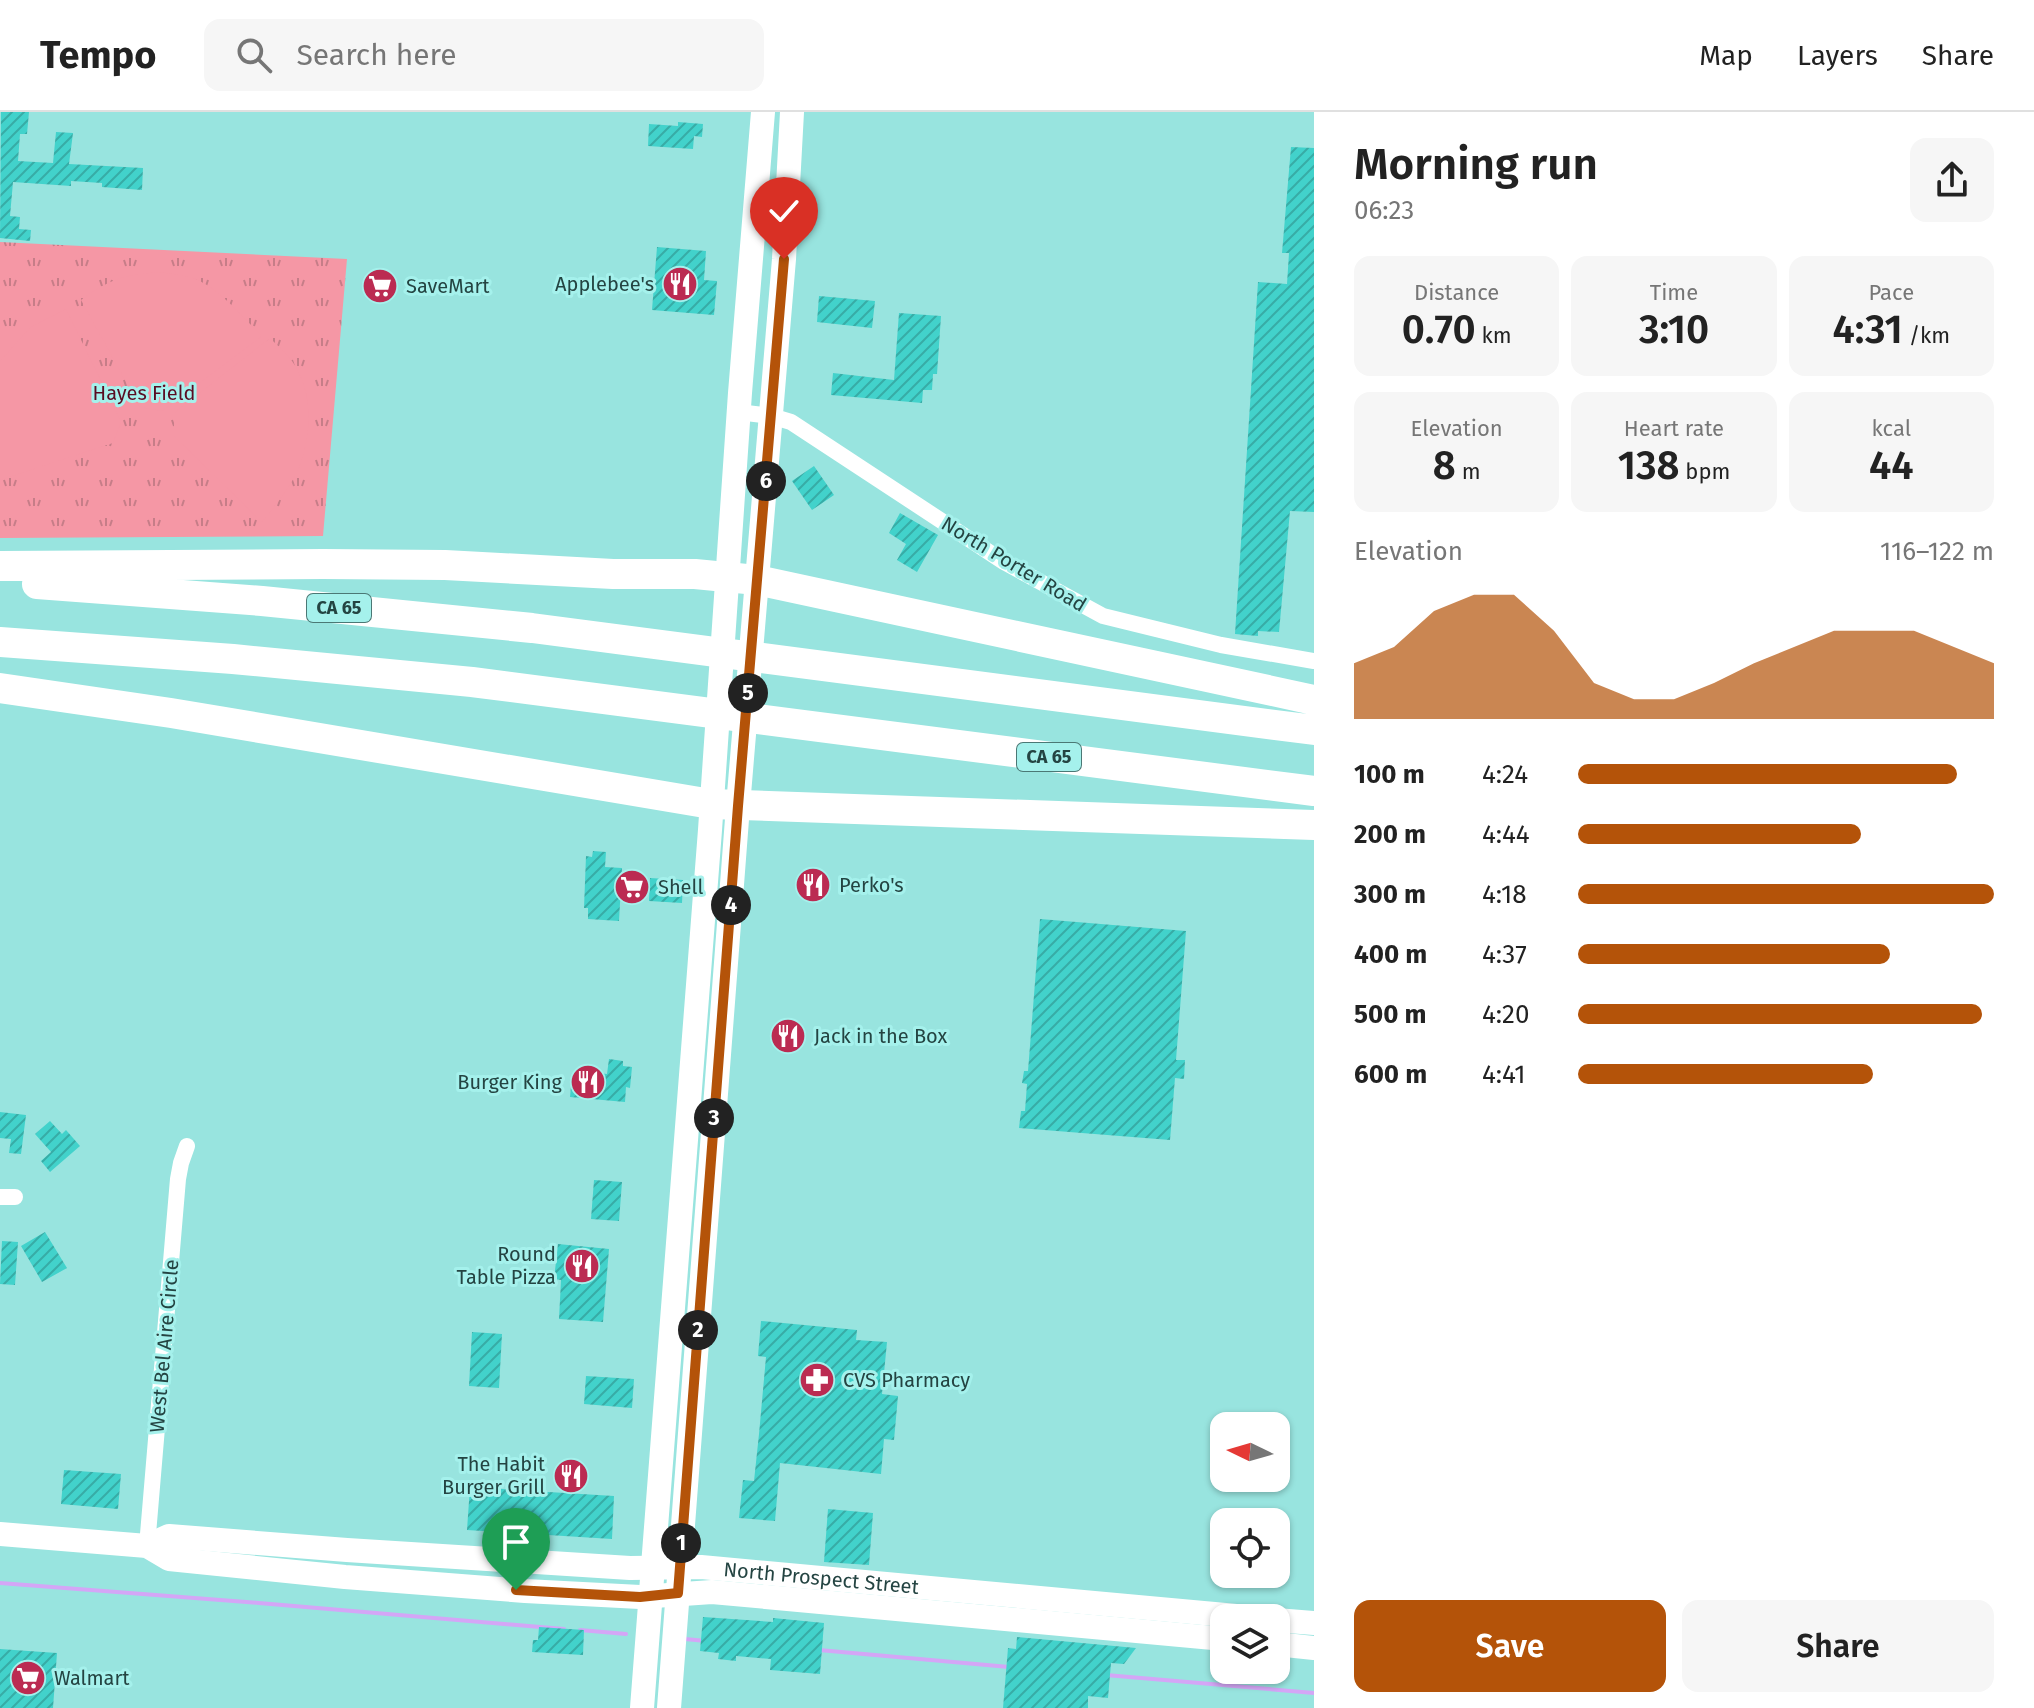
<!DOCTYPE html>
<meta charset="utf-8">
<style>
:root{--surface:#fff;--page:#f6f6f6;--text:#222;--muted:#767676;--line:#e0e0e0;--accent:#b45309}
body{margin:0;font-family:"Fira Sans",sans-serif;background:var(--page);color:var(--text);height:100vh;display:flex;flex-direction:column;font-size:30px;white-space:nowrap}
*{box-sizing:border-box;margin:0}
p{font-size:26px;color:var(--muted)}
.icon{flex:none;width:44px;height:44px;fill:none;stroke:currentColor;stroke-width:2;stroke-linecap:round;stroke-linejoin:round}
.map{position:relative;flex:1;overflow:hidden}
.panel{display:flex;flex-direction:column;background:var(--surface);width:720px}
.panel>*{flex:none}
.needle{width:52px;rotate:275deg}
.fabs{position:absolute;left:1210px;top:1300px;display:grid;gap:16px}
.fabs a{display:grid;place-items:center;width:80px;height:80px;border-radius:16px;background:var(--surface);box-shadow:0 2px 6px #0004;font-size:40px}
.pin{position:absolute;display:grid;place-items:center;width:68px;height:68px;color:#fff;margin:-82px -34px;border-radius:50% 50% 50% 0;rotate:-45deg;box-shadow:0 0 8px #0007}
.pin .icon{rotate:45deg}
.km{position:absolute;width:40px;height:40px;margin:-20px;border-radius:50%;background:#222;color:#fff;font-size:22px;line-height:40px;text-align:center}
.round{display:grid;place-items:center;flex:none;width:84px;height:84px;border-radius:16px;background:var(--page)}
.summary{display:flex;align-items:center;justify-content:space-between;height:136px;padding:0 40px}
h1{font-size:44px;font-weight:600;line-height:60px}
.stats{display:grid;grid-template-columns:repeat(3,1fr);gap:12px;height:136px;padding:8px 40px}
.stats div{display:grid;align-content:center;border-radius:16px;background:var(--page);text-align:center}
.stats b{font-size:40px;font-weight:600}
.stats small{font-size:22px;font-weight:400}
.stats p{font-size:22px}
.chart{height:224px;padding:16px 40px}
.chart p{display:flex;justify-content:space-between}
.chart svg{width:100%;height:144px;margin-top:8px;fill:var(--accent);opacity:.7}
.cta{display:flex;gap:16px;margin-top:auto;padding:16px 40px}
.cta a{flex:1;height:92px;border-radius:16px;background:var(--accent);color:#fff;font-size:32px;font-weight:600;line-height:92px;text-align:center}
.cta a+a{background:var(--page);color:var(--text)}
ul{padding:0 40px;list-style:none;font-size:26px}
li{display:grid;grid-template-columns:128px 96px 1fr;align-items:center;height:60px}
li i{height:20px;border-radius:10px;background:var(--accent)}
header{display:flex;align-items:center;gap:48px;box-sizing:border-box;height:112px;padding:0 40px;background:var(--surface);border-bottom:2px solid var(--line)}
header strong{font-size:38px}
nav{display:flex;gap:44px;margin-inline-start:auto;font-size:28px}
.search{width:560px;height:72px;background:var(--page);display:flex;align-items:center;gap:20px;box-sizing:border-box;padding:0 28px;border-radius:16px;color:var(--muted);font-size:30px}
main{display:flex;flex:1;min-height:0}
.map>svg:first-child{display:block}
.grass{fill:url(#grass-tufts)}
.pitch{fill:#f597a5}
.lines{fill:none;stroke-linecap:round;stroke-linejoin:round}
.stream{stroke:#d4a6f6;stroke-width:4}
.building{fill:url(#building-hatch)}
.street{stroke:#fff;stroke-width:16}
.secondary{stroke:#fff;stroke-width:24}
.highway{stroke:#fff;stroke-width:30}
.route-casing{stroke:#fff;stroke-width:16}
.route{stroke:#b45309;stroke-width:10}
.labels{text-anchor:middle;stroke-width:6;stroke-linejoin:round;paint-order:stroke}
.shield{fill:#a5f1ec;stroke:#4b7875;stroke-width:2}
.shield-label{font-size:18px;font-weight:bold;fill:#244442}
.poi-label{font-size:20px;fill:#244442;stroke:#a5f1ec;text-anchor:start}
.park-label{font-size:20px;fill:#590c22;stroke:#a5f1ec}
.street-label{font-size:20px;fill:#244442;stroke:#a5f1ec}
</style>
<header>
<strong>Tempo</strong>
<div class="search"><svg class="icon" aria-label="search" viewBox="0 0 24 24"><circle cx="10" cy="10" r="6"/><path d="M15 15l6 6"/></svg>Search here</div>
<nav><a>Map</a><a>Layers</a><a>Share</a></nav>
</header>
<main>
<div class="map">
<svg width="1314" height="1596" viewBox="0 0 1314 1596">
<defs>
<pattern id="grass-tufts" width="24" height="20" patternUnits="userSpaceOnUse" patternTransform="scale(2)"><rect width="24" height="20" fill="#f597a5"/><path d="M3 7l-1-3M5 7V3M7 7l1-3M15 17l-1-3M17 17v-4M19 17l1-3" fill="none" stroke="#c67d88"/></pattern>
<pattern id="building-hatch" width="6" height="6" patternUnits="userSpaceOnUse" patternTransform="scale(2)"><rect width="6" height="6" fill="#42d2cb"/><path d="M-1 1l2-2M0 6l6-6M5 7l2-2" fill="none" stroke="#37aca6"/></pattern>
</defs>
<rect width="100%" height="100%" fill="#98e4df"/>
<path class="grass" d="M0,130L347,147L323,424L0,426Z"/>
<path class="pitch" d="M160,160C172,162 187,163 198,168C224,181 242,205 262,224L162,299L140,295L81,188C113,166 122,163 160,160Z
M66,197L121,310L113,331L0,368V249L31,215Z
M270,226C277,233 286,241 292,249C314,280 312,324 298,358C289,377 275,394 262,410L174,324V301Z"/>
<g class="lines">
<path class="stream" d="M0,1471L259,1491L564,1517
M580,1518L626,1522
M685,1527L706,1529
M819,1538L1009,1555
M1106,1563L1314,1581"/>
</g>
<path class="building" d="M1,0H29L27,22H20L18,49L53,51L56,20L73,21L69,52L143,56L142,78L102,75V71L71,69V74L13,70L10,104L20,105L19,117L31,118L30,129L0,126Z
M678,10L703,12L702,25L694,24L693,37L648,34L649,12L678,14Z
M1291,35L1314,36V400L1290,399L1279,520L1258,519V524L1235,522L1258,170L1287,172L1289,141H1282Z
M657,135L706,139L704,168L717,169L714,203L652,198Z
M819,184L875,189L872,216L817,210Z
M899,201L941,204L937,262H933L932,278H923L922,291L831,283L833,261L894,268Z
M814,354L834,383L812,398L792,369Z
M900,401L938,423L917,460L897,448L906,432L889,421Z
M593,739L606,740L605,755L622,756L619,809L588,807V796H584L586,744L592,745Z
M650,766L683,768L682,791L649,789Z
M1040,807L1186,819L1176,948H1185L1184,967L1175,966L1170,1028L1019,1016L1021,999H1025L1027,972L1022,971L1024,959H1028Z
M609,947L623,949V954L632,955L630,976L626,975L625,990L570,985L572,965L587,966L588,960L607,962Z
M0,1000L26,1003L21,1042L9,1041L11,1027L0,1026Z
M50,1009L62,1022L66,1018L80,1034L50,1060L41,1049L51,1040L35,1022Z
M594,1068L622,1070L619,1109L591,1107Z
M45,1120L67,1156L42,1170L21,1134Z
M2,1129L18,1130L15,1173L0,1172Z
M558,1132L609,1137L603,1210L559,1207L561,1168L554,1167Z
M761,1209L857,1218L856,1228L887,1230L882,1282L898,1284L894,1328L884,1327L881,1362L780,1351L775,1409L739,1406L743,1368L754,1369L759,1322L766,1245L758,1244Z
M472,1220L502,1222L499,1276L469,1274Z
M586,1264L634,1267L632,1296L584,1292Z
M64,1358L121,1362L118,1397L61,1392Z
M470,1375L614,1384L612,1427L467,1418Z
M828,1397L873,1401L869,1453L824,1450Z
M703,1505L773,1510V1506L824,1511L820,1562L770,1558L771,1547L736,1544V1549L718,1547L719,1541L700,1539Z
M539,1515L584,1518L583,1543L532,1540L533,1528H538Z
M1017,1525L1136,1536L1124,1552L1111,1551L1108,1586L1088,1584V1596H1003L1008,1536L1016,1537Z
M0,1537L57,1541L53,1596H0Z"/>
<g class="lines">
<path class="street" d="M738,300L771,304L791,310L1004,450L1103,504L1221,533L1314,549
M0,1085H15
M147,1434L178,1067L181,1051L187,1034"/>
<g class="secondary">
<path d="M0,1422L147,1434L169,1447L345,1465L525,1479L640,1485L712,1480L1224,1527"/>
<path id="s1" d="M147,1434L169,1424L347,1438L630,1456L701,1455L1258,1506"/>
<path d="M1276,1508L1314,1511"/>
<path d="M1276,1532L1314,1536"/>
<path d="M642,1596L710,718L740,281L763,0"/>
<path d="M669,1596L738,694L784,147L792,0"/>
</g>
<path class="highway" d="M0,454L323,452L445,453L613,462H695L757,468L1314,588
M37,472L262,489L532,516L1314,618
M0,530L233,547L472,570L1314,679
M0,576L171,601L711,692L1314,713"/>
</g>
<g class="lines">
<defs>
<path id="route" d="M516,1478L640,1485L678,1481L738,694L784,147"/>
</defs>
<use href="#route" class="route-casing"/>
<use href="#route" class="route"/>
</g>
<defs>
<symbol id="restaurant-disc" viewBox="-11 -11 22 22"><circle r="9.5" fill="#bb2b52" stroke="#a5f1ec"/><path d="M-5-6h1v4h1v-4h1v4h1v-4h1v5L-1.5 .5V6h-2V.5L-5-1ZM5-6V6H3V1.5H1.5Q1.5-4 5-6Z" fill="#fff"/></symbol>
<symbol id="supermarket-disc" viewBox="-11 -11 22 22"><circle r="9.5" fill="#bb2b52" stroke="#a5f1ec"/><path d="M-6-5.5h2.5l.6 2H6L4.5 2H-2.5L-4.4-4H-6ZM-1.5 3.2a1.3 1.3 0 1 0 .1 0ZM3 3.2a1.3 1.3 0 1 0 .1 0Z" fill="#fff"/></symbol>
<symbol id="pharmacy-disc" viewBox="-11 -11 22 22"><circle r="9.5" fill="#bb2b52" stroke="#a5f1ec"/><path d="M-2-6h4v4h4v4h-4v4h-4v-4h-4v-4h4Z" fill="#fff"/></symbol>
</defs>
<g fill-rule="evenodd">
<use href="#restaurant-disc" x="660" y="152" width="40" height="40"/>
<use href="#supermarket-disc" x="360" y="154" width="40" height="40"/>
<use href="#restaurant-disc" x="793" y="753" width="40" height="40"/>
<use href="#supermarket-disc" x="612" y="755" width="40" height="40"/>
<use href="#restaurant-disc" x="768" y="904" width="40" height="40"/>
<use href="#restaurant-disc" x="568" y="950" width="40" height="40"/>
<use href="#restaurant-disc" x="562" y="1134" width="40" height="40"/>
<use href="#pharmacy-disc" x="797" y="1248" width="40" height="40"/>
<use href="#restaurant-disc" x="551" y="1344" width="40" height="40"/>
<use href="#supermarket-disc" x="8" y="1546" width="40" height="40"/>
</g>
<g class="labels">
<g class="shield">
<rect x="307" y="482" width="64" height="28" rx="6"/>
<rect x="1017" y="631" width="64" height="28" rx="6"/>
</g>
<g class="shield-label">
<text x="339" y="502">CA 65</text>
<text x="1049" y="651">CA 65</text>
</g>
<g class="poi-label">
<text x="654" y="179" text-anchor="end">Applebee's</text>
<text x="406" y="181">SaveMart</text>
<text x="839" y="780">Perko's</text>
<text x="658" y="782">Shell</text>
<text x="814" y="931">Jack in the Box</text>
<text x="562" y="977" text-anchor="end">Burger King</text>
<text x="556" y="1149" text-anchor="end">Round<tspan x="556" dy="23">Table Pizza</tspan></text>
<text x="843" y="1275">CVS Pharmacy</text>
<text x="545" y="1359" text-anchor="end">The Habit<tspan x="545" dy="23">Burger Grill</tspan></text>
<text x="54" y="1573">Walmart</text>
</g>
<g class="park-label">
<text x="144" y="288">Hayes Field</text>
</g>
<g class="street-label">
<text transform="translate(1014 452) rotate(31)" y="7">North Porter Road</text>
<text transform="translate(164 1234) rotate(-85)" y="7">West Bel Aire Circle</text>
<text dy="7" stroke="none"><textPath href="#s1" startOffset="678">North Prospect Street</textPath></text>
</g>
</g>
</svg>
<div class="fabs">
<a><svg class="needle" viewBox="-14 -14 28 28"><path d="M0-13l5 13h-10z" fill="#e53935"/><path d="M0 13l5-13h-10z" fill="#767676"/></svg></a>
<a><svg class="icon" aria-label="locate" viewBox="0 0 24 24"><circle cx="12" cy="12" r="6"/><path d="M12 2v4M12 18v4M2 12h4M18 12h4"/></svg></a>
<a><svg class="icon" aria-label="layers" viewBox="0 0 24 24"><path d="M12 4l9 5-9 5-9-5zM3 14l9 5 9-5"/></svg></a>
</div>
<div class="pin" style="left:516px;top:1478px;background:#1e9e55"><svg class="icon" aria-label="arrive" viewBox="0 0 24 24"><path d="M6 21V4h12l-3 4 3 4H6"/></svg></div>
<div class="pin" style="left:784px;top:147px;background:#d93025"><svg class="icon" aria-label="check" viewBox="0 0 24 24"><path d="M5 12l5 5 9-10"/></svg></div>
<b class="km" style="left:681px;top:1431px">1</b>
<b class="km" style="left:698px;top:1218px">2</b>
<b class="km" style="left:714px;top:1006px">3</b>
<b class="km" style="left:731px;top:793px">4</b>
<b class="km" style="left:748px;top:581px">5</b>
<b class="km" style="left:766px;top:369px">6</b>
</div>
<section class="panel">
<div class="summary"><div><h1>Morning run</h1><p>06:23</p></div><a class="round"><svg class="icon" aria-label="share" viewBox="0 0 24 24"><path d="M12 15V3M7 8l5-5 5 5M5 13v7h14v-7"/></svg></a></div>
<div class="stats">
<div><p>Distance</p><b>0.70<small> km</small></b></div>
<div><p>Time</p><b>3:10</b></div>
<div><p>Pace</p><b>4:31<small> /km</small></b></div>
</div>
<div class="stats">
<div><p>Elevation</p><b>8<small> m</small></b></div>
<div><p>Heart rate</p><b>138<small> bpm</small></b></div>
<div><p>kcal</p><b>44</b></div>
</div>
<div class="chart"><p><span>Elevation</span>116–122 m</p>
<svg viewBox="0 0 160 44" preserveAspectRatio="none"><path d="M0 44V27L10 22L20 11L30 6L40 6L50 17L60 33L70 38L80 38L90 33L100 27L110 22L120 17L130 17L140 17L150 22L160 27V44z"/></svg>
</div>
<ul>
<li><b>100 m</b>4:24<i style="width:91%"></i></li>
<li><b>200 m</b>4:44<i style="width:68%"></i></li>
<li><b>300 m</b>4:18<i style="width:100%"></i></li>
<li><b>400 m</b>4:37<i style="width:75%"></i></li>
<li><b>500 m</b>4:20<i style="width:97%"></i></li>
<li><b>600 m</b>4:41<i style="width:71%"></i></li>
</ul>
<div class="cta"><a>Save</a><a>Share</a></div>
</section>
</main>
